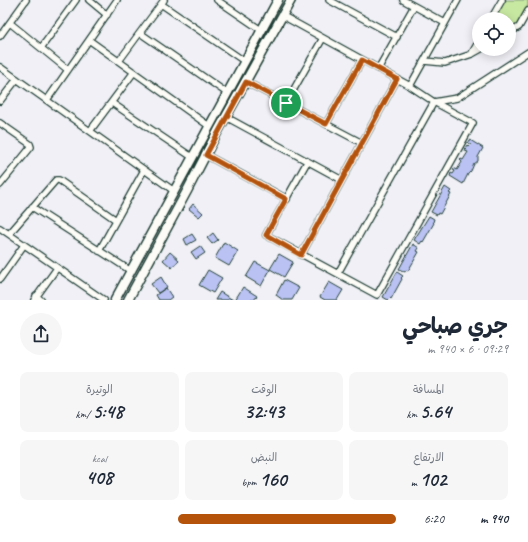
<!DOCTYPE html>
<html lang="ar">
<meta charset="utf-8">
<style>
:root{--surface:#fff;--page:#f6f6f7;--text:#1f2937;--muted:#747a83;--accent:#b45309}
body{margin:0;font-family:Caveat,"Playpen Sans Arabic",sans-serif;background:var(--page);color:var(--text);direction:rtl;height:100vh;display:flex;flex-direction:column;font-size:15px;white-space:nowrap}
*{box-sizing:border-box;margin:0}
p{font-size:13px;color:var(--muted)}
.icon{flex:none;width:22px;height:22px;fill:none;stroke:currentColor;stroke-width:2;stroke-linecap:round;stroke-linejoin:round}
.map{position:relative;height:300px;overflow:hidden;direction:ltr}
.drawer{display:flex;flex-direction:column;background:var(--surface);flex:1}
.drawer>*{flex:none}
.tools{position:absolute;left:472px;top:12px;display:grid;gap:8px}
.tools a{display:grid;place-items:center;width:44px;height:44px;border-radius:50%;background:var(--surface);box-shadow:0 2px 10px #0003;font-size:20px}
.pin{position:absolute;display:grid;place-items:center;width:34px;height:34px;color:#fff;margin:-17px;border:2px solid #fff;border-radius:50%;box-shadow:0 1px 4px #0007}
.round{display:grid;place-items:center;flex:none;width:42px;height:42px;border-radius:21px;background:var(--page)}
.overview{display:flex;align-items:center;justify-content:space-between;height:68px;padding:0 20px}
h1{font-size:22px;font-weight:700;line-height:30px}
.stats{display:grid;grid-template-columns:repeat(3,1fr);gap:6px;height:68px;padding:4px 20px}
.stats div{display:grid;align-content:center;border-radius:8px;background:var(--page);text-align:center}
.stats b{font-size:20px;font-weight:700}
.stats small{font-size:11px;font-weight:400}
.stats p{font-size:11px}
ul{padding:0 20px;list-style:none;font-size:13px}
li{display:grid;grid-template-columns:64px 48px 1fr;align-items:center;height:30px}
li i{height:10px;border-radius:5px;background:var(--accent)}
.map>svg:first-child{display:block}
.green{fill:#c7e8a1;stroke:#73926a}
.building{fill:#bac2f3;stroke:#1f3d34}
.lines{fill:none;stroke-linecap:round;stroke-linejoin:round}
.street-casing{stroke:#1f3d34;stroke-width:8}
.secondary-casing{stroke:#1f3d34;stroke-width:11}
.street{stroke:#fdfcf7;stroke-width:5.5}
.secondary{stroke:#fdfcf7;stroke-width:8}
.route-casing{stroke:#fff;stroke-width:8}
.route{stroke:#b45309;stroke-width:5}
</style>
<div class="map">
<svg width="528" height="300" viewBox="0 0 528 300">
<rect width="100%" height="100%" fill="#f0f0f6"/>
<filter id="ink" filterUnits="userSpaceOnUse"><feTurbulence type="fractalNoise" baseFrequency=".025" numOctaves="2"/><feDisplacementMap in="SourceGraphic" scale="8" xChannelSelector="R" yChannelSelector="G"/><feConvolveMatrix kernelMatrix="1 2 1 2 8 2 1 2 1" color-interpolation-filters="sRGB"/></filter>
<g filter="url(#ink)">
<path class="green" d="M504,0H528C528,13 520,24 509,31V19H493Z"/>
<path class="building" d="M470,140L483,148L478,157V161L474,164L471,171L468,174L463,184L450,176L451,173L453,174L455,171L453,170L454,168L457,170L462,162L460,160L461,159L463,160L468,152L465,151L466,149L465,148L467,145L469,147L471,145L468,143Z
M445,187L451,191L449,193L451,194L440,214L438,213L437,215L431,212Z
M193,204L203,213L199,217L189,209Z
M429,216L434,219L433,222L434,223L423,242L422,241L420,244L414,240Z
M213,233L218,240L212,244L207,238Z
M192,234L196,240L187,245L184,239Z
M224,242L238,251L229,266L215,258Z
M413,244L419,248L417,251L419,252L408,271L406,270L405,272L399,269Z
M200,246L205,253L196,259L191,252Z
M170,252L179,260L172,268L163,260Z
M279,254L293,262L284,277L270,269Z
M255,262L270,270L261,286L246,277Z
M208,270L222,278L213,293L199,285Z
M397,272L403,276L401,278L402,279L391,299L390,298L388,300L383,297Z
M161,277L167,287L158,293L151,284Z
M284,280L299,288L292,300H283L276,295Z
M329,282L343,290L337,300H325L320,297Z
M243,287L257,296L254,300H235Z
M166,288L172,297L168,300H159L156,295Z
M220,292L233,300H215Z"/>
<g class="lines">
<defs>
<path id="street" d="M89,0L107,15
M217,0L261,30
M329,0L397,37
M403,0L445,23
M161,4L244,61
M283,16L410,86L434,102L457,98L528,52
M491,19L502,0
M10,23L68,70
M140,33L227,93
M509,33L519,27L528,11
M0,36L26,0
M89,40L209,126
M41,48L76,0
M472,53L479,41
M119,61L164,0
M424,61L445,63L472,54L481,49
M0,67L174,191
M378,69L414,6
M246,82L362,143
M410,86L458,0
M47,100L117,0
M0,101L17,79
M112,103L192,157
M286,103L323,38
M226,117L342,180
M0,123L30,144L31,147L0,185
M326,124L362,60
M90,131L134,72
M206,155L287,199
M307,162L266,235L377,295L473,123L434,102L338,273
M32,207L131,271
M0,228L104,300
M9,234L56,180H59L116,220
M99,251L144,170
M301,255L397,79
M0,279L24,245
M36,296L41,300
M34,300L57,268"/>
<path id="secondary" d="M115,300L278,0
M128,300L187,191L218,131L291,0"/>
</defs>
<use href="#street" class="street-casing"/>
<use href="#secondary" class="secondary-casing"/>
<use href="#street" class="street"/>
<use href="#secondary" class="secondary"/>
</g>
</g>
<g class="lines" filter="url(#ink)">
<defs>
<path id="route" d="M362,60L397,79L301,255L266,235L286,199L206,155L246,82L326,124Z"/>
</defs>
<use href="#route" class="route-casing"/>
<use href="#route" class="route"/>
</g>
</svg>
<div class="tools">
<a><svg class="icon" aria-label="locate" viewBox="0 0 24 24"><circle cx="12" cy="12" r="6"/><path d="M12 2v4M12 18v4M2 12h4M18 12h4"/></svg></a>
</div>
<div class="pin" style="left:286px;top:103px;background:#1e9e55"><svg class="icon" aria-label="arrive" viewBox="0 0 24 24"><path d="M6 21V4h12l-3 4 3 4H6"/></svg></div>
</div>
<section class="drawer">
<div class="overview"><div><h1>جري صباحي</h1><p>09:29 · 6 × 940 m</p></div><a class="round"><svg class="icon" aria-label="share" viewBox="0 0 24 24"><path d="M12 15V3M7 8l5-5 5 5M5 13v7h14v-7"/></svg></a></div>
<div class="stats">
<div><p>المسافة</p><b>5.64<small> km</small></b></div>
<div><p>الوقت</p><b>32:43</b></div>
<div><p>الوتيرة</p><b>5:48<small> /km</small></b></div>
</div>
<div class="stats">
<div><p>الارتفاع</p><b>102<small> m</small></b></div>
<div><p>النبض</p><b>160<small> bpm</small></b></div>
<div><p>kcal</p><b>408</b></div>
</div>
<ul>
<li><b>940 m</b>6:20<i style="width:58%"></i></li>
</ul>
</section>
